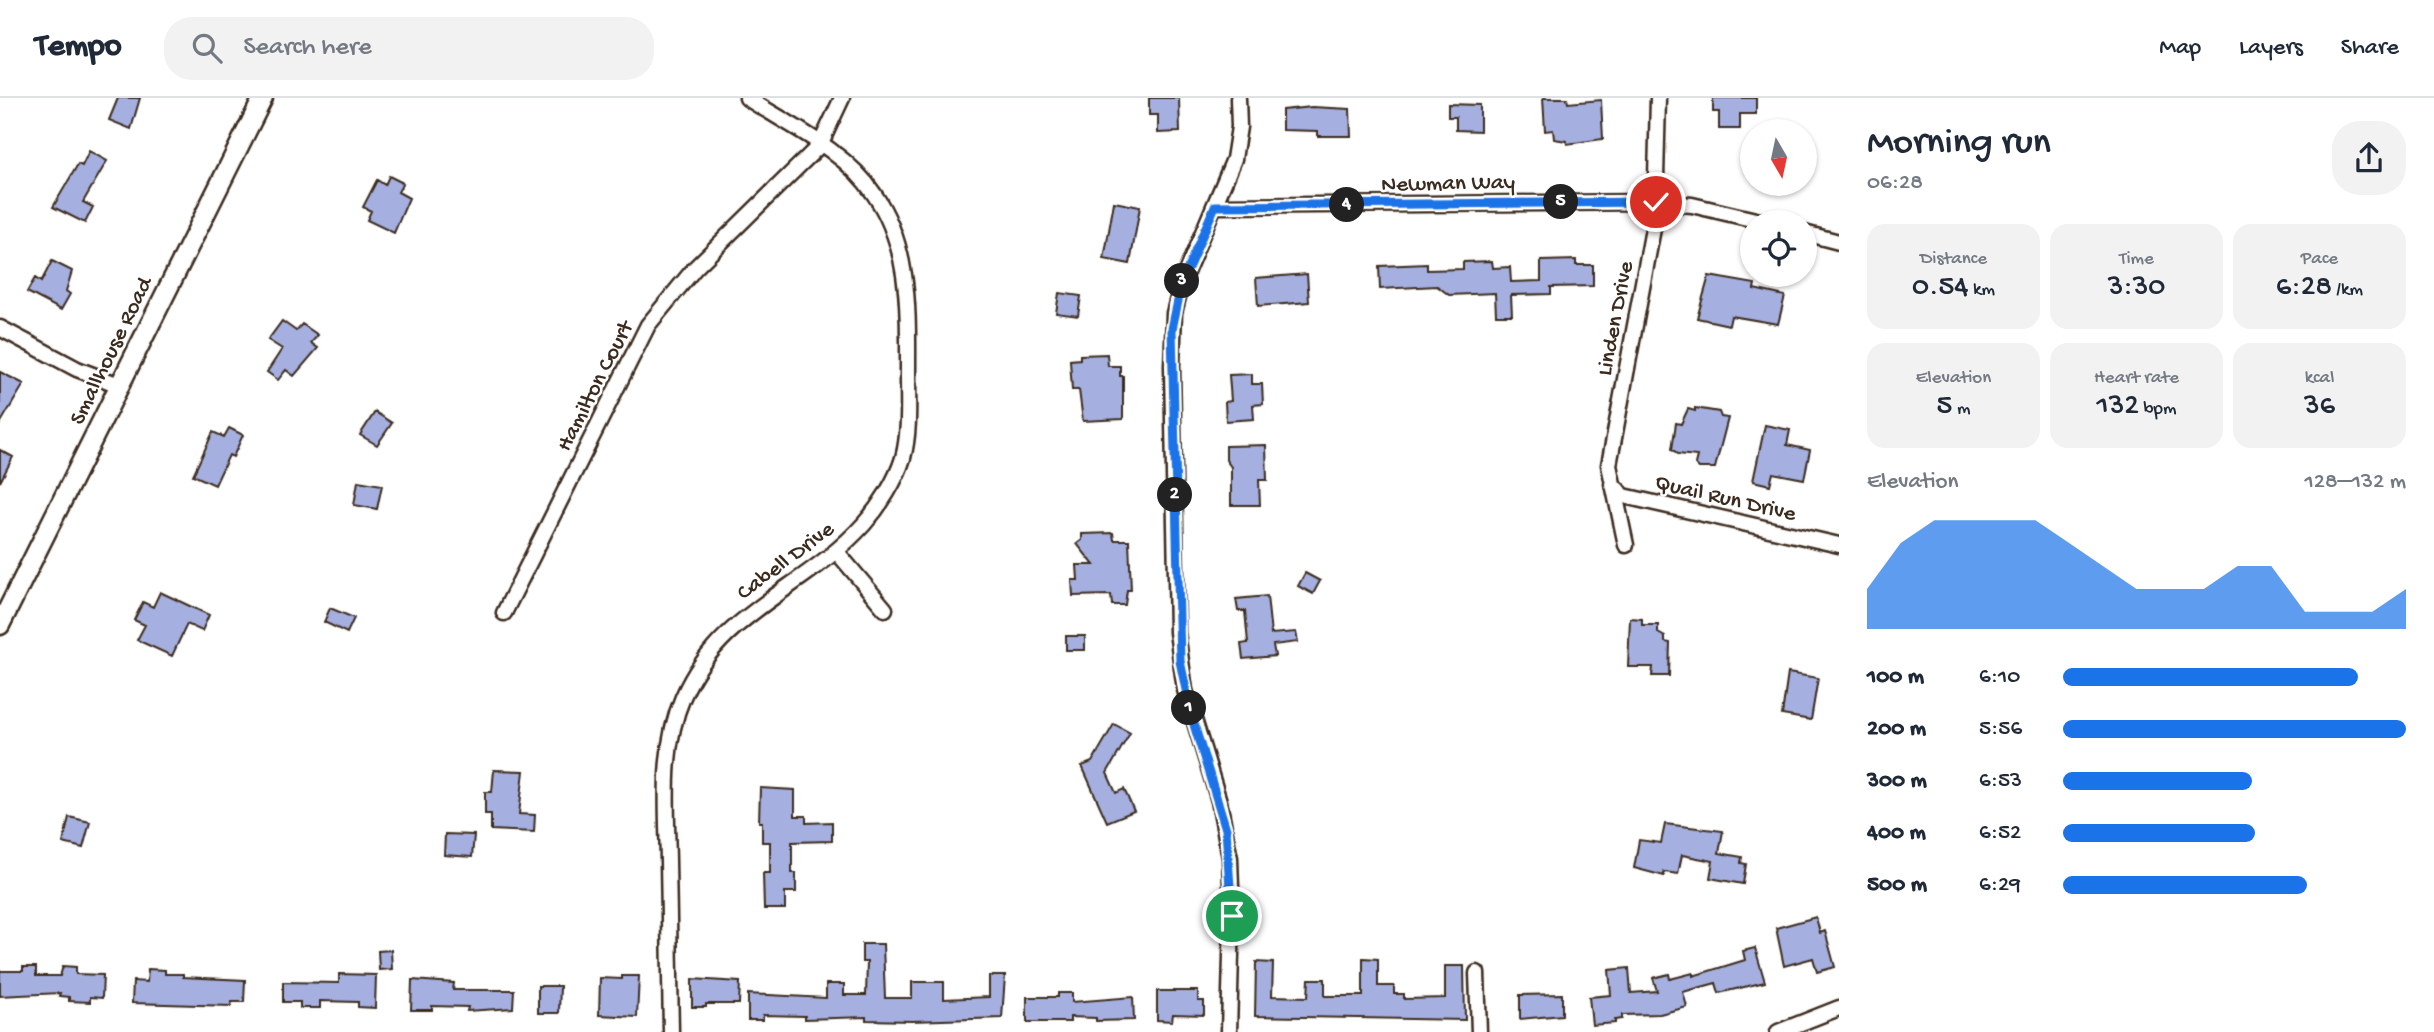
<!DOCTYPE html>
<meta charset="utf-8">
<style>
:root{--surface:#fff;--page:#f2f2f3;--text:#1f2937;--muted:#747a83;--line:#e0e1e3;--accent:#1a73e8}
body{margin:0;font-family:"Gochi Hand",sans-serif;background:var(--page);color:var(--text);height:100vh;display:flex;flex-direction:column;font-size:26px;white-space:nowrap}
*{box-sizing:border-box;margin:0}
p{font-size:23px;color:var(--muted)}
.icon{flex:none;width:38px;height:38px;fill:none;stroke:currentColor;stroke-width:2;stroke-linecap:round;stroke-linejoin:round}
.map{position:relative;flex:1;overflow:hidden}
.panel{display:flex;flex-direction:column;background:var(--surface);width:595px}
.panel>*{flex:none}
.needle{width:46px;rotate:171deg}
.controls{position:absolute;left:1740px;top:21px;display:grid;gap:14px}
.controls a{display:grid;place-items:center;width:77px;height:77px;border-radius:50%;background:var(--surface);box-shadow:0 2px 5px #0004;font-size:35px}
.pin{position:absolute;display:grid;place-items:center;width:60px;height:60px;color:#fff;margin:-30px;border:4px solid #fff;border-radius:50%;box-shadow:0 2px 7px #0007}
.km{position:absolute;width:35px;height:35px;margin:-18px;border-radius:50%;background:#222;color:#fff;font-size:19px;line-height:35px;text-align:center}
.round{display:grid;place-items:center;flex:none;width:74px;height:74px;border-radius:28px;background:var(--page)}
.head{display:flex;align-items:center;justify-content:space-between;height:119px;padding:0 28px}
h1{font-size:38px;font-weight:600;line-height:52px}
.figures{display:grid;grid-template-columns:repeat(3,1fr);gap:10px;height:119px;padding:7px 28px}
.figures div{display:grid;align-content:center;border-radius:18px;background:var(--page);text-align:center}
.figures b{font-size:30px;font-weight:600}
.figures small{font-size:19px;font-weight:400}
.figures p{font-size:19px}
.chart{height:196px;padding:14px 28px}
.chart p{display:flex;justify-content:space-between}
.chart svg{width:100%;height:126px;margin-top:7px;fill:var(--accent);opacity:.7}
ul{padding:0 28px;list-style:none;font-size:23px}
li{display:grid;grid-template-columns:112px 84px 1fr;align-items:center;height:52px}
li i{height:18px;border-radius:9px;background:var(--accent)}
header{display:flex;align-items:center;gap:42px;box-sizing:border-box;height:98px;padding:0 35px;background:var(--surface);border-bottom:2px solid var(--line)}
header strong{font-size:33px}
nav{display:flex;gap:38px;margin-inline-start:auto;font-size:24px}
.search{width:490px;height:63px;background:var(--page);display:flex;align-items:center;gap:18px;box-sizing:border-box;padding:0 24px;border-radius:28px;color:var(--muted);font-size:26px}
main{display:flex;flex:1;min-height:0}
.map>svg:first-child{display:block}
.building{fill:#a5b0e0;stroke:#3b2a1e;stroke-width:2}
.lines{fill:none;stroke-linecap:round;stroke-linejoin:round}
.minor-casing{stroke:#3b2a1e;stroke-width:19}
.tertiary-casing{stroke:#3b2a1e;stroke-width:23}
.minor{stroke:#fff;stroke-width:14}
.tertiary{stroke:#fff;stroke-width:18}
.route-casing{stroke:#fff;stroke-width:14}
.route{stroke:#1a73e8;stroke-width:9}
.labels{text-anchor:middle;stroke-width:5;stroke-linejoin:round;paint-order:stroke}
.street-label{font-size:23px;fill:#3b2a1e;stroke:#fff}
</style>
<header>
<strong>Tempo</strong>
<div class="search"><svg class="icon" aria-label="search" viewBox="0 0 24 24"><circle cx="10" cy="10" r="6"/><path d="M15 15l6 6"/></svg>Search here</div>
<nav><a>Map</a><a>Layers</a><a>Share</a></nav>
</header>
<main>
<div class="map">
<svg width="1839" height="934" viewBox="0 0 1839 934">
<rect width="100%" height="100%" fill="#fff"/>
<filter id="ink" filterUnits="userSpaceOnUse"><feTurbulence type="fractalNoise" baseFrequency=".0143" numOctaves="2"/><feDisplacementMap in="SourceGraphic" scale="14" xChannelSelector="R" yChannelSelector="G"/><feConvolveMatrix kernelMatrix="1 2 1 2 8 2 1 2 1" color-interpolation-filters="sRGB"/></filter>
<g filter="url(#ink)">
<path class="building" d="M118,0H140L131,31L109,22Z
M1149,0H1179L1180,34L1158,35V17H1149Z
M1543,0H1567L1568,5L1601,2L1603,41L1567,46L1566,43L1554,41L1553,32L1545,33Z
M1713,0H1756V16H1740V31H1719V14H1713Z
M1448,6L1480,7V33L1456,32V19H1448Z
M1312,9L1350,11L1351,38H1318V33L1282,32V12Z
M89,53L107,63L83,104L93,109L85,125L53,109L78,66L82,68Z
M389,78L403,85L398,94L409,100L394,135L367,122L371,113L363,109L377,82L385,87Z
M1114,104L1140,109L1130,166L1104,161Z
M1576,162V167H1593V188L1551,189V196L1511,197L1512,217H1496L1495,195L1449,197L1437,188L1380,191L1379,168L1427,166V172L1463,171V164L1492,163L1493,170L1510,169L1511,184L1541,183V163Z
M52,163L72,173L66,193L70,196L61,212L27,194L35,180L41,184Z
M1307,176L1309,204L1258,208L1256,180Z
M1709,178L1755,186L1754,191L1785,198L1778,226L1731,218L1729,227L1697,220Z
M1059,195L1081,198L1078,218L1056,215Z
M282,223L296,233L302,226L318,237L311,245L318,250L294,278L286,272L278,282L267,274L282,251L268,242Z
M1107,256L1108,268H1120V278H1123V321L1083,323L1079,292H1072L1070,262L1080,261V257Z
M0,274L24,286L0,326Z
M1252,276V286H1262L1263,306L1253,307L1254,321L1226,323L1225,304L1231,303L1229,277Z
M1695,310L1719,314L1721,319L1728,320L1715,370H1699L1695,366L1697,358L1678,356L1672,351L1676,325L1681,326L1688,311L1695,313Z
M375,314L392,325L377,347L360,337Z
M1765,327L1790,332L1787,347L1810,352L1804,381L1773,375L1770,387L1753,383Z
M229,330L243,337L233,359L229,357L215,387L193,377L213,334L224,339Z
M1266,347L1267,382H1259L1260,407H1231V369L1226,362V348Z
M0,352L13,359L0,384Z
M358,383L382,387L377,411L354,407Z
M1113,435L1114,442H1129L1131,492H1127L1125,507H1112L1111,497L1073,498L1072,482H1078L1077,467H1094L1077,446L1082,442V436Z
M1305,475L1320,483L1313,496L1298,488Z
M160,494L209,517L202,533L187,526L172,558L137,542L145,527L134,522L143,504L153,509Z
M1267,498L1271,536L1296,534L1298,544L1273,547L1275,558L1243,561L1241,546L1248,545L1245,513H1238L1236,501Z
M330,510L354,520L347,535L324,524Z
M1630,520L1642,521V527H1658V535L1665,539V544L1670,545L1669,578H1652L1653,569H1628Z
M1066,538H1085V552H1066Z
M1788,575L1818,580L1811,622L1782,617Z
M1114,626L1130,635L1107,675L1116,695L1124,691L1134,713L1107,724L1082,668L1092,664Z
M494,672L524,673L519,716L535,717L534,734L491,732V716H485V694H492Z
M760,690L795,692V718H806V725L832,724V743L792,744V775H796V794H785V811H764L763,775H770V744H762V724H759Z
M69,719L90,724L83,750L63,745Z
M1665,726L1723,733L1719,755L1742,759L1741,765L1746,766L1743,786L1710,780L1713,763L1682,757L1678,776L1664,774V778L1634,770L1639,742L1661,745Z
M445,736L474,737L472,759L444,757Z
M1816,819L1820,835L1825,833L1835,869L1817,874L1813,860L1784,868L1776,830Z
M862,846H883L885,900H912V884H944V901L989,899V878H1005L1002,920L912,923L866,922V919L805,921V918L763,917V922H748V896L826,900V886H844V897H866L867,864H862Z
M1755,850L1765,884L1719,895L1716,885L1683,894L1687,909L1660,916L1622,917V921L1615,922V925L1592,927L1589,899L1611,897L1609,872L1629,870L1631,895L1657,893L1653,880L1669,876L1670,881L1693,875V878L1745,862L1743,853Z
M391,852L392,871L379,872L378,853Z
M1363,860L1378,861V888H1394V896H1404V901L1445,900V868H1464L1465,922L1255,918L1256,864L1273,865L1272,898L1308,899L1309,881H1325V898H1363Z
M63,868L76,869V876L103,877L102,900L90,899V904L69,903V899L59,898L60,895L0,898V873H23V869H36V878H60Z
M148,871L165,872V876H183V879L245,882L244,904H232L231,908L132,905L133,883L147,884Z
M339,876L376,877L375,910L358,909V904L320,903V910H300V904H283V884L339,885Z
M622,878H639L637,919L599,917L600,880L622,881Z
M692,881L740,884L739,906H706V909H692Z
M412,882L454,885L453,892H514L513,910L467,913L468,909L432,908V912H411Z
M538,888H560L559,915H538Z
M1157,893H1198V903H1204V917L1173,916L1172,923L1157,922Z
M1058,895H1072V904L1133,899L1134,922L1096,923V920L1070,919V924H1027V899H1058Z
M1562,896V917L1520,921V897Z"/>
<g class="lines">
<defs>
<path id="minor" d="M1215,108L1656,104L1692,107L1764,124
M1804,135L1839,144
M0,230L77,271L119,287
M1612,386L1624,398L1839,447
M1626,447L1609,367L1655,120L1658,0
M837,454L885,511
M504,515L648,227L695,170L820,47L842,0
M1477,875L1479,934
M671,934C670,877 669,820 668,763C667,708 661,650 683,599C720,513 806,491 864,426C880,408 896,383 903,360C910,334 908,303 908,277C908,214 911,150 874,96C846,53 789,27 747,0
M1229,934L1232,818L1230,760L1219,703L1185,592L1177,534L1172,268L1174,215L1182,184L1234,61L1239,29L1238,0
M1778,934L1839,910"/>
<path id="tertiary" d="M0,527L263,0"/>
</defs>
<use href="#minor" class="minor-casing"/>
<use href="#tertiary" class="tertiary-casing"/>
<use href="#minor" class="minor"/>
<use href="#tertiary" class="tertiary"/>
</g>
</g>
<g class="lines" filter="url(#ink)">
<defs>
<path id="route" d="M1232,818L1226,731L1192,620L1180,563L1172,231L1182,184L1215,108L1656,104"/>
</defs>
<use href="#route" class="route-casing"/>
<use href="#route" class="route"/>
</g>
<g class="labels">
<g class="street-label">
<text transform="translate(1448 83) rotate(-1)" y="8">Newman Way</text>
<text transform="translate(1613 220) rotate(-79)" y="8">Linden Drive</text>
<text transform="translate(109 252) rotate(-64)" y="8">Smallhouse Road</text>
<text transform="translate(593 287) rotate(-63)" y="8">Hamilton Court</text>
<text transform="translate(1726 398) rotate(13)" y="8">Quail Run Drive</text>
<text transform="translate(784 461) rotate(-37)" y="8">Cabell Drive</text>
</g>
</g>
</svg>
<div class="controls">
<a><svg class="needle" viewBox="-14 -14 28 28"><path d="M0-13l5 13h-10z" fill="#e53935"/><path d="M0 13l5-13h-10z" fill="#747a83"/></svg></a>
<a><svg class="icon" aria-label="locate" viewBox="0 0 24 24"><circle cx="12" cy="12" r="6"/><path d="M12 2v4M12 18v4M2 12h4M18 12h4"/></svg></a>
</div>
<div class="pin" style="left:1232px;top:818px;background:#1e9e55"><svg class="icon" aria-label="arrive" viewBox="0 0 24 24"><path d="M6 21V4h12l-3 4 3 4H6"/></svg></div>
<div class="pin" style="left:1656px;top:104px;background:#d93025"><svg class="icon" aria-label="check" viewBox="0 0 24 24"><path d="M5 12l5 5 9-10"/></svg></div>
<b class="km" style="left:1189px;top:610px">1</b>
<b class="km" style="left:1175px;top:397px">2</b>
<b class="km" style="left:1182px;top:183px">3</b>
<b class="km" style="left:1347px;top:107px">4</b>
<b class="km" style="left:1561px;top:104px">5</b>
</div>
<section class="panel">
<div class="head"><div><h1>Morning run</h1><p>06:28</p></div><a class="round"><svg class="icon" aria-label="share" viewBox="0 0 24 24"><path d="M12 15V3M7 8l5-5 5 5M5 13v7h14v-7"/></svg></a></div>
<div class="figures">
<div><p>Distance</p><b>0.54<small> km</small></b></div>
<div><p>Time</p><b>3:30</b></div>
<div><p>Pace</p><b>6:28<small> /km</small></b></div>
</div>
<div class="figures">
<div><p>Elevation</p><b>5<small> m</small></b></div>
<div><p>Heart rate</p><b>132<small> bpm</small></b></div>
<div><p>kcal</p><b>36</b></div>
</div>
<div class="chart"><p><span>Elevation</span>128–132 m</p>
<svg viewBox="0 0 160 44" preserveAspectRatio="none"><path d="M0 44V30L10 14L20 6L30 6L40 6L50 6L60 14L70 22L80 30L90 30L100 30L110 22L120 22L130 38L140 38L150 38L160 30V44z"/></svg>
</div>
<ul>
<li><b>100 m</b>6:10<i style="width:86%"></i></li>
<li><b>200 m</b>5:56<i style="width:100%"></i></li>
<li><b>300 m</b>6:53<i style="width:55%"></i></li>
<li><b>400 m</b>6:52<i style="width:56%"></i></li>
<li><b>500 m</b>6:29<i style="width:71%"></i></li>
</ul>
</section>
</main>
